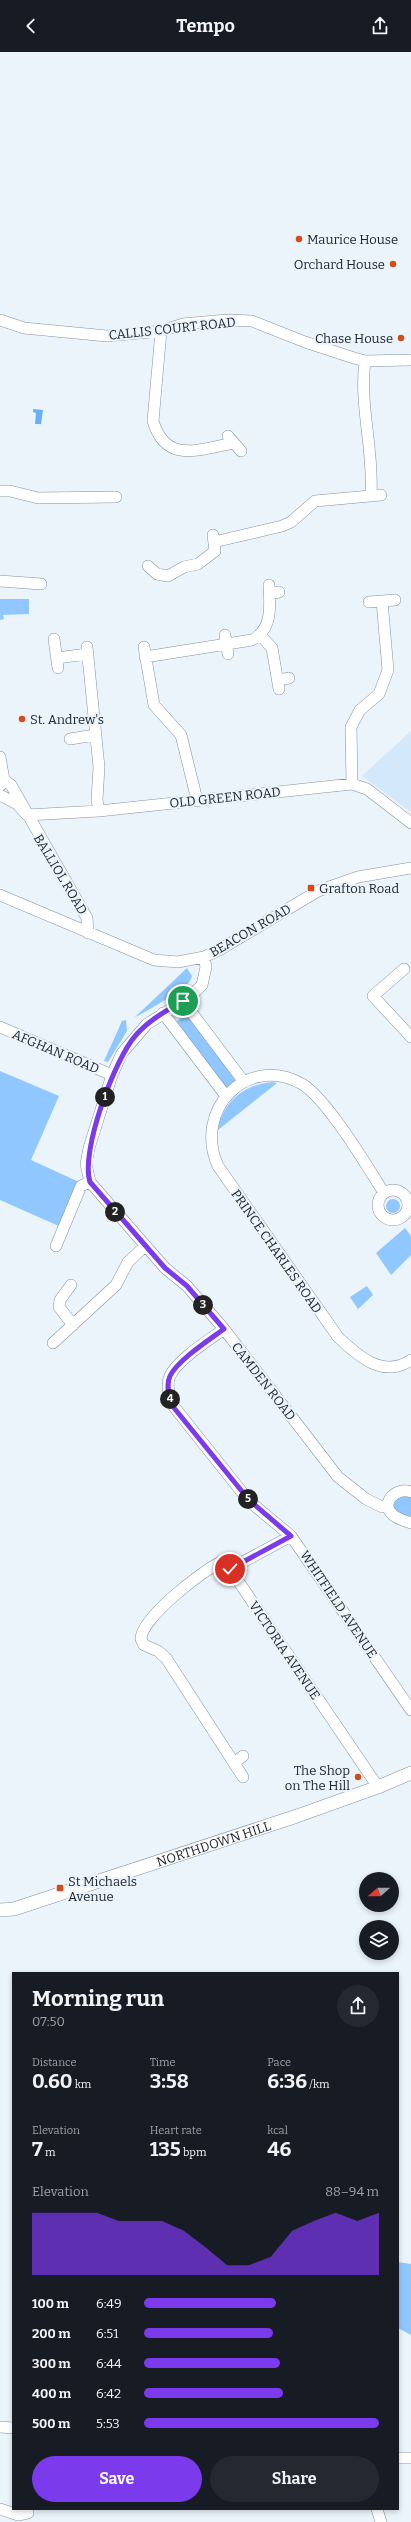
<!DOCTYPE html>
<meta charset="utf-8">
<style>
:root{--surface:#171b24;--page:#242831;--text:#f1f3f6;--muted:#9ea1a6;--accent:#7c3aed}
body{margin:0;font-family:Bitter,serif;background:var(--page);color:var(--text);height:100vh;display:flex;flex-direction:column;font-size:15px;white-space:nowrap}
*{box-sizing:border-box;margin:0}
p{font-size:13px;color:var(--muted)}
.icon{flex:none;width:22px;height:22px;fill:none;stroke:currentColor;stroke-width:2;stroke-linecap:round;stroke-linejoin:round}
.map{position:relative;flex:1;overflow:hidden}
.panel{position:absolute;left:12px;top:1920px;width:387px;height:538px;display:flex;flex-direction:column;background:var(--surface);border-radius:0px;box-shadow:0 2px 6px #0003}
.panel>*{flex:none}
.needle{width:26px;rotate:250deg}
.controls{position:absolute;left:359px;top:1820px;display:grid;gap:8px}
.controls a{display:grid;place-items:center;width:40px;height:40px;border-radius:50%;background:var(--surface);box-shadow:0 2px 6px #0003;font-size:20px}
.pin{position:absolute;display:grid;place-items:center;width:34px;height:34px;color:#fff;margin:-17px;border:2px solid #fff;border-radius:50%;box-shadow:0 1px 4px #0007}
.km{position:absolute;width:20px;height:20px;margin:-10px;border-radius:50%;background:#222;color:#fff;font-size:11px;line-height:20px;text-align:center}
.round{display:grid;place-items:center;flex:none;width:42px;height:42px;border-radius:21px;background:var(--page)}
.head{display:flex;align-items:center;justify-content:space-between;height:68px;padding:0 20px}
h1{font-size:22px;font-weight:700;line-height:30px}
.stats{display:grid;grid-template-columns:repeat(3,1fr);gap:6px;height:68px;padding:4px 20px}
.stats div{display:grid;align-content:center}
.stats b{font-size:20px;font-weight:700}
.stats small{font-size:11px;font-weight:400}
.stats p{font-size:11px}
.chart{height:112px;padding:8px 20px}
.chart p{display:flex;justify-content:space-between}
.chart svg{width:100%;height:72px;margin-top:4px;fill:var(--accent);opacity:.7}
.action{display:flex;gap:8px;margin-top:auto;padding:8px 20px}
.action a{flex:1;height:46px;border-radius:24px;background:var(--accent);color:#fff;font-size:16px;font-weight:700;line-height:46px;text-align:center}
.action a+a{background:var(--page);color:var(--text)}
ul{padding:0 20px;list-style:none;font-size:13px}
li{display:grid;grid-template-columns:64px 48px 1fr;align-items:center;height:30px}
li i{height:10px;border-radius:5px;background:var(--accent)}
header{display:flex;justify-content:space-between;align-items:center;height:52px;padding:0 20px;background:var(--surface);font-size:18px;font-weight:700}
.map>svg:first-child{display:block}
.built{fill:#d4e8fc}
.green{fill:#90c7ff}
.water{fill:#67b0f7}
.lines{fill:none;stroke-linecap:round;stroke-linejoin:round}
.minor-casing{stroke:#8092a4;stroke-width:12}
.major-casing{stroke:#8092a4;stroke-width:14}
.minor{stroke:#fff;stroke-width:11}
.major{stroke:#fff;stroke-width:13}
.route-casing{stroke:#fff;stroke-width:8}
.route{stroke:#7c3aed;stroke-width:5}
.poi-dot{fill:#d44d18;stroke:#ebf3fb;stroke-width:1.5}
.labels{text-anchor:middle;stroke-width:4;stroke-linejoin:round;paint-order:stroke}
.poi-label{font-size:13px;fill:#1c232a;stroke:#ebf3fb;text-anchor:start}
.street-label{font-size:13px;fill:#1c232a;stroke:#ebf3fb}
</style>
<header><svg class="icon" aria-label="back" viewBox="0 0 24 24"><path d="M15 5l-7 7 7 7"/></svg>Tempo<svg class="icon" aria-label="share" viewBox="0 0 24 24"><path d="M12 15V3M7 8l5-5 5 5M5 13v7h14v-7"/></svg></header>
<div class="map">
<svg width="411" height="2470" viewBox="0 0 411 2470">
<rect width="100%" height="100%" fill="#ebf3fb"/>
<path class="built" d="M411,679V760L362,724Z"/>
<path class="green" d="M0,547H29V562L3,563L4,567L0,568Z
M187,916L192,924C191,928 189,931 185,934C180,939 138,965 135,965Z
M187,963L235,1025V1030L230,1035H225L175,970Z
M126,968L127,979L108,1010L104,1009L122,969Z
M0,1019L59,1044L31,1108L79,1130L61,1175L0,1148Z
M272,1030L277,1031L218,1078C223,1050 243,1033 272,1030Z
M386 1154a7 7 0 1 1 14 0a7 7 0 1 1-14 0Z
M405,1176L411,1184V1203L391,1223L376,1201Z
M367,1234L373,1243L358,1257L350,1245Z
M411,1443V1467L396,1460L393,1454L396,1444Z
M398,2210L411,2212V2283L398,2276Z"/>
<path class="water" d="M33,357L43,358L41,372H35L36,361L33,360Z"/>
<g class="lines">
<defs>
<path id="minor" d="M0,268L24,276L107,284L161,279L183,272L227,268L252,269L305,290L354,306L365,309L411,308
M161,279L153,369C166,413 200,397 234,391
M365,309C359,354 374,397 371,443
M228,384L241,399
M0,439H10L38,446L116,445
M214,490L282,474L291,470L315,449L381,443
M148,514L157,522L168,524L184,515L198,512L215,499L213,483
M0,529L41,532
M269,542L279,540
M369,550L395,548
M225,583L228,602
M260,583L272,596L279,637
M54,587L58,616
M87,595L99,715L97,748L99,759
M144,595L154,653L181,683L197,748
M145,605L252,588C273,577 270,554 269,533
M57,606L87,602
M279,628L289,626
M70,687L95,683
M0,705L4,728L1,733
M4,728L11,733L87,866L88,881
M352,732L351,675L360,658L379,642L388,618L382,549
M0,743L17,752L27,763L99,759L352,732L367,737L411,771
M0,843L154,908L178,910L204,905L219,898L318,839L358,825L411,816
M204,905L206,915L202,933L189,946L147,972L122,1001L112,1023L89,1096L86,1112L90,1130L165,1216L187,1234L224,1277L338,1425L366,1447L382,1455L388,1453
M404,917L373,944L411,985
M183,949L244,1030
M163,961L226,1044
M0,975L112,1023
M378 1153a15 15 0 1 1 30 0a15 15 0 1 1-30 0Z
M384,1141C367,1114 327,1047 302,1032C246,1001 193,1059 218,1114L338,1285C358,1304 383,1327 411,1308
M56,1194L81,1134L90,1130
M71,1233L60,1248L59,1255L73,1273
M224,1277C209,1288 177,1308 170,1324C166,1332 169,1343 171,1351L249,1449L291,1484
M53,1291L116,1233L128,1210L145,1194
M411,1440C397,1434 379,1451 393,1463C398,1467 405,1469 411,1471
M230,1517L291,1484L411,1658
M234,1711L243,1704
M243,1725L166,1606L158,1599L144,1593L141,1587C141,1566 202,1519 221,1510L230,1517L378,1735
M0,2375L13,2376
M398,2406H411
M0,2457L18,2463L28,2461
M377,2457L381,2470"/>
<g id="major">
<path id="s1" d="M0,1858L14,1857L297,1764L378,1735L411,1721"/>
</g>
</defs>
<use href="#minor" class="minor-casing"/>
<use href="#major" class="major-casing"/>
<use href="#minor" class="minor"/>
<use href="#major" class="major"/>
</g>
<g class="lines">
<defs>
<path id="route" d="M183,949C166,959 149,968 136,983C115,1006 80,1100 90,1130L165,1216L187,1234L224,1277C209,1288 178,1308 170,1324C166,1332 169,1343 170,1351L249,1448L291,1484L230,1517"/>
</defs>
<use href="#route" class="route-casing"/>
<use href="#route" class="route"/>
</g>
<g class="poi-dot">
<circle cx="299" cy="187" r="4"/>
<circle cx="393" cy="212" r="4"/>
<circle cx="401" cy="286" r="4"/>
<circle cx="22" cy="667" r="4"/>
<rect x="307" y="832" width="8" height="8" rx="2"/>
<circle cx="358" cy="1725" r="4"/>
<rect x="56" y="1832" width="8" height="8" rx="2"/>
</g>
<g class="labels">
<g class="poi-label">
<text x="307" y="192">Maurice House</text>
<text x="385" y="217" text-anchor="end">Orchard House</text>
<text x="393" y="291" text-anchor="end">Chase House</text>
<text x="30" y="672">St. Andrew's</text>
<text x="319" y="841">Grafton Road</text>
<text x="350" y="1723" text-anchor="end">The Shop<tspan x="350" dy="15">on The Hill</tspan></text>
<text x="68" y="1834">St Michaels<tspan x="68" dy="15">Avenue</tspan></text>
</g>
<g class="street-label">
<text transform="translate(172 276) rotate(-6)" y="5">CALLIS COURT ROAD</text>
<text transform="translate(225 745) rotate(-6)" y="5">OLD GREEN ROAD</text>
<text transform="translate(61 822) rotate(59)" y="5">BALLIOL ROAD</text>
<text transform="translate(250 878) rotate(-30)" y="5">BEACON ROAD</text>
<text transform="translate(56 999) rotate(23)" y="5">AFGHAN ROAD</text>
<text transform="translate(277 1199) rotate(55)" y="5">PRINCE CHARLES ROAD</text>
<text transform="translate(264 1329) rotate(52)" y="5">CAMDEN ROAD</text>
<text transform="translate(339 1552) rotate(56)" y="5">WHITFIELD AVENUE</text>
<text transform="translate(285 1598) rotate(56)" y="5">VICTORIA AVENUE</text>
<text dy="5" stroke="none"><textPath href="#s1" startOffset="224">NORTHDOWN HILL</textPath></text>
</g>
</g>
</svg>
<div class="controls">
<a><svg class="needle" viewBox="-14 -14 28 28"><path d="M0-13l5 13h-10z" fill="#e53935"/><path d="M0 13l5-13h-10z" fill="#9ea1a6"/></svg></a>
<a><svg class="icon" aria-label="layers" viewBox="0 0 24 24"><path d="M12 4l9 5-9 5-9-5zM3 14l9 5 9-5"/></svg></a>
</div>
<div class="pin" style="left:183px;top:949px;background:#1e9e55"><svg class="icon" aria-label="arrive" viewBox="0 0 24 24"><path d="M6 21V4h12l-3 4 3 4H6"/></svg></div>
<div class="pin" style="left:230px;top:1517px;background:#d93025"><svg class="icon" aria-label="check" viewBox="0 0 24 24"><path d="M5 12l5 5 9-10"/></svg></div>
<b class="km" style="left:105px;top:1045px">1</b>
<b class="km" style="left:115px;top:1160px">2</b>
<b class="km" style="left:203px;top:1253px">3</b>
<b class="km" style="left:170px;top:1347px">4</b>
<b class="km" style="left:248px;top:1447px">5</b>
<section class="panel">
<div class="head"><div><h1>Morning run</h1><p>07:50</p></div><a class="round"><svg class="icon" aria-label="share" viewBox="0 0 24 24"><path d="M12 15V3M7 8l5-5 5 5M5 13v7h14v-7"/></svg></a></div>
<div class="stats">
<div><p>Distance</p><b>0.60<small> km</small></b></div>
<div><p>Time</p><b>3:58</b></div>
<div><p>Pace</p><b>6:36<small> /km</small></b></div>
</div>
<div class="stats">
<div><p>Elevation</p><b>7<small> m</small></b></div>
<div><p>Heart rate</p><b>135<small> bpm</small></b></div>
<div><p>kcal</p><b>46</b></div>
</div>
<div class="chart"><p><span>Elevation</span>88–94 m</p>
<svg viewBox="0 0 160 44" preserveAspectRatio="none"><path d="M0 44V6L10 6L20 6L30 6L40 11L50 11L60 11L70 17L80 27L90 38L100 38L110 33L120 17L130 11L140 6L150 11L160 6V44z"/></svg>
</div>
<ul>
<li><b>100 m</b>6:49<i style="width:56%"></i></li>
<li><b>200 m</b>6:51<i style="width:55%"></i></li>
<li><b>300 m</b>6:44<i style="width:58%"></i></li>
<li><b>400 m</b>6:42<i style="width:59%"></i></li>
<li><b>500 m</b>5:53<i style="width:100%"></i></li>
</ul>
<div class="action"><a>Save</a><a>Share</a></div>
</section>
</div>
